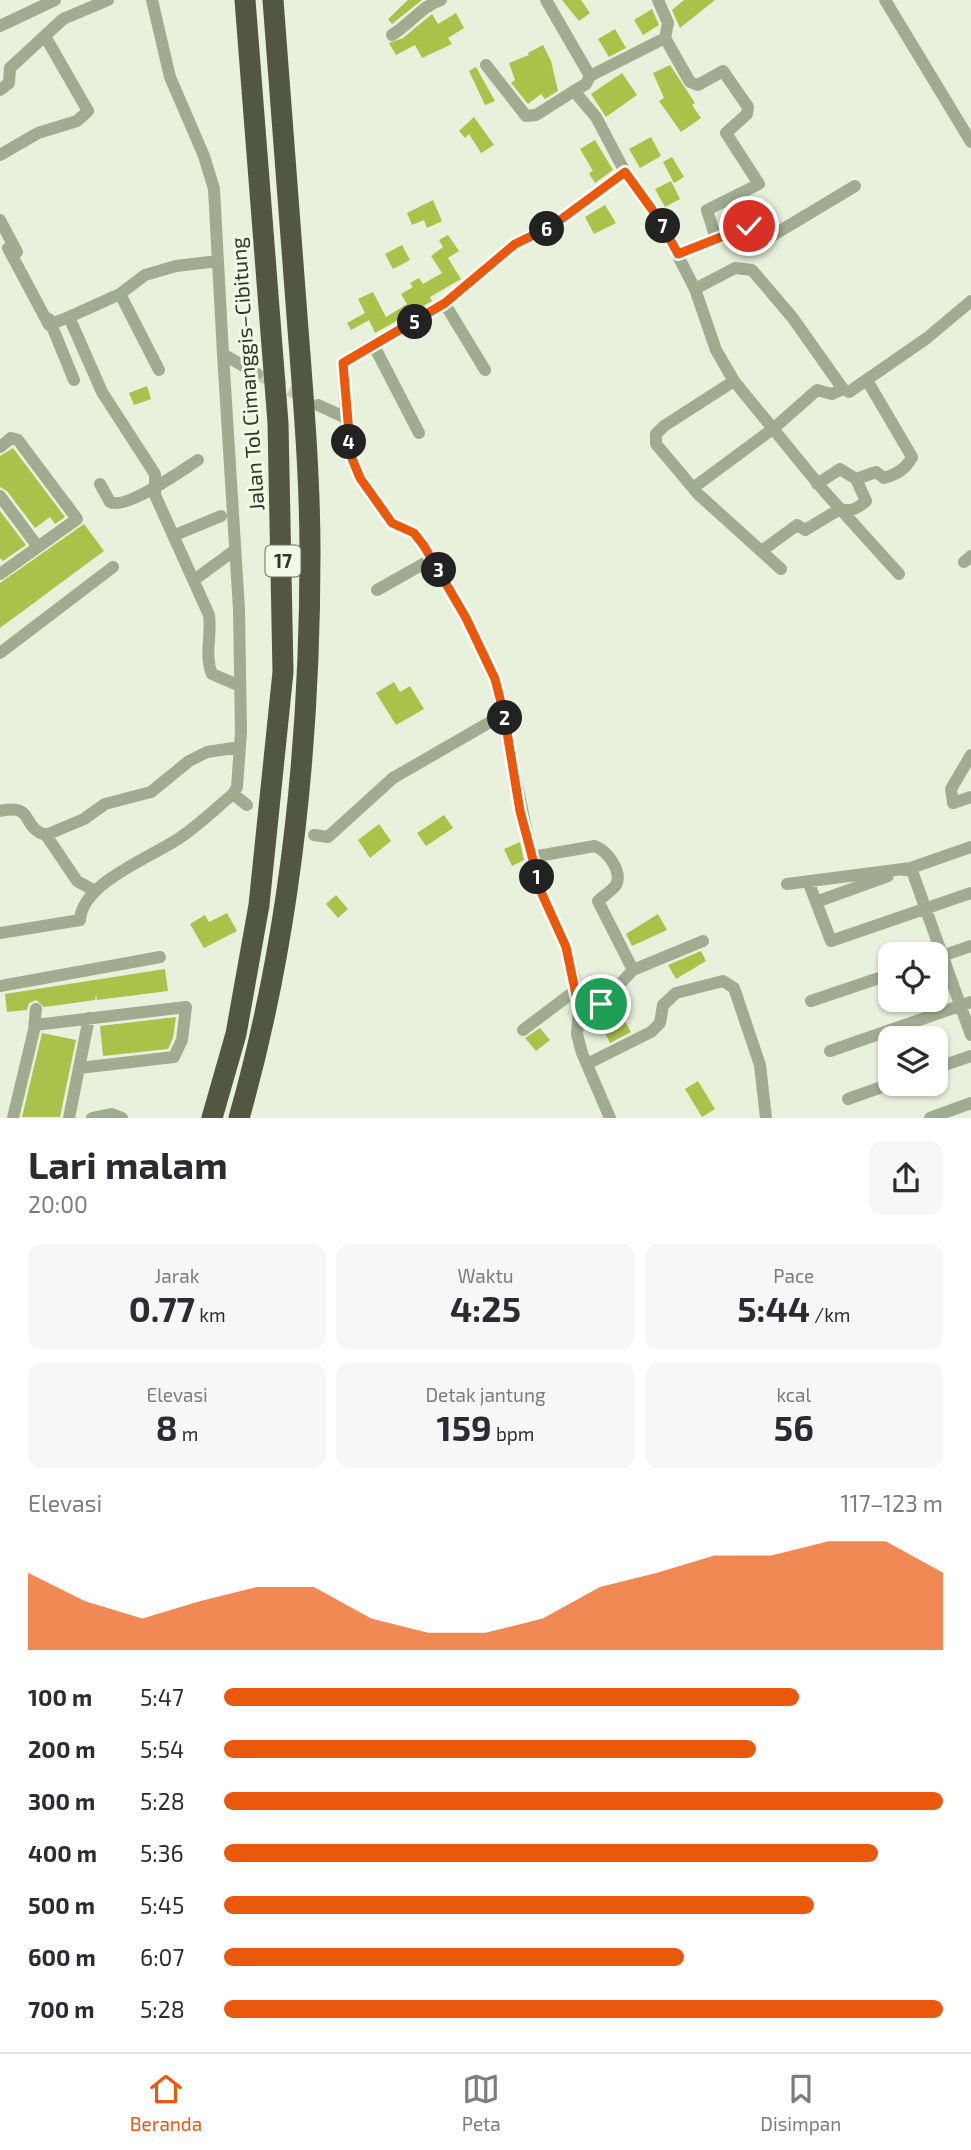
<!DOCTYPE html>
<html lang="id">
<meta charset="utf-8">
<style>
:root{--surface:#fff;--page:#f7f7f7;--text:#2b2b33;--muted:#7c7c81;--line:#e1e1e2;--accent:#ea580c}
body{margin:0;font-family:"Exo 2",sans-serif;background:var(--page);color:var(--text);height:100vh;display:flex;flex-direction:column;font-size:26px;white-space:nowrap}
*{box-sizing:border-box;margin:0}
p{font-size:23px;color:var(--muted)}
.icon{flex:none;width:38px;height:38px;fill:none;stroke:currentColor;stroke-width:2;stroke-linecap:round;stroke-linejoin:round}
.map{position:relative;height:1118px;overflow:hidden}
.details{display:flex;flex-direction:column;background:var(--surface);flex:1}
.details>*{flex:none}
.buttons{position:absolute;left:878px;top:942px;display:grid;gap:14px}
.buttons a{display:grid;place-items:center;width:70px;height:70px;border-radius:14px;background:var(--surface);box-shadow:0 2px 5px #0004;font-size:35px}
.pin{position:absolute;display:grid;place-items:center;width:60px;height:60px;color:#fff;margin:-30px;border:4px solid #fff;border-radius:50%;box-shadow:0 2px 7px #0007}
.km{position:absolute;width:35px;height:35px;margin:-18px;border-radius:50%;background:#222;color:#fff;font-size:19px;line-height:35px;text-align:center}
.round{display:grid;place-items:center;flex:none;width:74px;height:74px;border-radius:14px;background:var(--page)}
.head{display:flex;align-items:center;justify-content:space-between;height:119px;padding:0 28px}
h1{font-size:38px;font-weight:700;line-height:52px}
.metrics{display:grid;grid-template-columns:repeat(3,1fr);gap:10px;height:119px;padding:7px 28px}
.metrics div{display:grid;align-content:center;border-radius:14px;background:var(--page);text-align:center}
.metrics b{font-size:35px;font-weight:700}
.metrics small{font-size:19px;font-weight:400}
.metrics p{font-size:19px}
.chart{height:196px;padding:14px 28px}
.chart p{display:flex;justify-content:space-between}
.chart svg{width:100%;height:126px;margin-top:7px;fill:var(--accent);opacity:.7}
ul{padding:0 28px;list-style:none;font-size:23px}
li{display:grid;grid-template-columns:112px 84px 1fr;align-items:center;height:52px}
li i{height:18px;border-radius:9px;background:var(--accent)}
.menu{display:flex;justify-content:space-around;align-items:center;height:98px;border-top:2px solid var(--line);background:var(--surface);font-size:19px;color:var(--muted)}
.menu a{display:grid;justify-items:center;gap:4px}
.menu .current{color:var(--accent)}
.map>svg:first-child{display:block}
.building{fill:#aac24a}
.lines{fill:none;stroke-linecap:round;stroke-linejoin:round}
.street-tunnel{stroke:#c3ccb8;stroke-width:12;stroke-dasharray:12 6;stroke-linecap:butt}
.street{stroke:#a0ac8f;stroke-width:12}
.highway{stroke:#515740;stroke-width:21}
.route-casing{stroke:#fff;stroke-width:14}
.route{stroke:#ea580c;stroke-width:9}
.labels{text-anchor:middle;stroke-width:6;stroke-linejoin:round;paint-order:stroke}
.shield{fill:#f1f9e9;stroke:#6b7062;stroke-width:2}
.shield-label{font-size:19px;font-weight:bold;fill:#323628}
.street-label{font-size:21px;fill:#323628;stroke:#f1f9e9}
</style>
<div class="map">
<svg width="971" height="1118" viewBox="0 0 971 1118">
<rect width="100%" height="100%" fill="#e7f1dc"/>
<path class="building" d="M408,0H422L392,24L388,19Z
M562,0H581L590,13L579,21Z
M684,0H715L680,28L672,10Z
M652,9L659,25L643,35L634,20Z
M456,13L464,28L448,38L452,44L422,58L415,45L396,55L389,43L403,38L432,14L438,24Z
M615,29L626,48L609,57L598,39Z
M543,45L551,61L558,91L545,99L541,94L528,104L511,83L515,80L509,63L529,55L528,53Z
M670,65L695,103L692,105L701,118L681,132L659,101L664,98L653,73Z
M476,67L495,101L485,105L469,71Z
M622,73L637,95L606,117L591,94Z
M474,117L494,145L481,153L469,134L465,138L459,131Z
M651,137L661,156L640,168L629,149Z
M595,140L613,170L595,183L589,173L593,171L580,149Z
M672,157L684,177L674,183L663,162Z
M671,181L680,199L665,207L655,189Z
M433,200L442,221L427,228L424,220L412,225L407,213Z
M605,205L616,223L594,234L585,217Z
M448,235L459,251L448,258L461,279L430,297L432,301L423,306L375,333L369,320L351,330L347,323L365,313L358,299L373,292L386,317L407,304L401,294L413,287L410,283L419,278L423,284L442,273L431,256L443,247L439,240Z
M402,245L410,260L393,269L385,254Z
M147,386L151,399L134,405L129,393Z
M13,448L65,517L55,524L50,517L35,528L7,491L0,487V456Z
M0,511L26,545L3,561L0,558Z
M84,524L104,551L0,628V583Z
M394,682L400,692L410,686L424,709L396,725L376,693Z
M444,815L453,828L426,846L417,833Z
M379,824L391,841L370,858L358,840Z
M520,842L524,860L512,866L504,849Z
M336,895L348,909L338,918L326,904Z
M227,913L237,931L204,948L190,924L205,915L209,922Z
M658,914L667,930L632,946L626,934Z
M701,951L706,961L676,979L668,965Z
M165,969L168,991L97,1000L96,995L95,1000L44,1007L36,1000L29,1003L27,1010L7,1012L5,994Z
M176,1017L173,1038L168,1049L103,1056L100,1026Z
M625,1021L631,1032L610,1043L604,1031Z
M540,1028L550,1040L536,1051L525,1038Z
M42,1033L76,1040L60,1117H22Z
M698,1081L715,1109L702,1117L685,1089Z"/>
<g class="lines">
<path class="street-tunnel" d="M257,374L307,399"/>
<path class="street" d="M152,0L170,77L204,156L214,189L223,354L257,374
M546,0L590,76L586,84L574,91L596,117L625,172L659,219L695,289L716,350L734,381L824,491L899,574
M658,0L668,23L665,38L690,82L698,85L723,71L748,107L747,114L726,133L759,184L707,210L716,239
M885,0L971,142
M0,26L55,0
M392,35C409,25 422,6 441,0
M486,65L526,116L536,115L574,91
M590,76L665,38
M0,90L9,83L10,68L63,19L108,0
M0,155L38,133L77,121L88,111L46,38
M0,220L17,252
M8,248L49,325L69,317L102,392L155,474V495L209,615C212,636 204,655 212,674L240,686
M678,254L746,226L765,240L855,186
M695,289L735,268L752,270L792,317L843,389L849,392L927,338L971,301
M120,294L159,370
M445,304L485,370
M69,317L120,294L145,275L176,266L218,261
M49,319L74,380
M373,344L419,433
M734,381L664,426L656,434V444L698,494L781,569
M318,405L346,418L351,456L361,478L392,523L414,533L424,546L466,618L495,679L532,857L542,894L566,947L574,978L579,1009L577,1034L582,1053L610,1118
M346,418L343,363L445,304L515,245L552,226L625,172
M0,447L11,438L18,440L77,519L0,574
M100,484L110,502C127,510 182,470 198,460
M817,484L840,469L856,479
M693,488L774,428L817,390L832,394L843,389
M0,496L38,547
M175,535L221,516
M763,550L797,525L805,530L840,509C852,512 858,508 866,501L856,479L876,472L884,478C897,474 906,469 912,457L868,382
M964,562L971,556
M194,580L235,550
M377,590L432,559
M0,653L113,567
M971,755L951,789L953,803L971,797
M233,794L247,805
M0,811C36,803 20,828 46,835L84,819L105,804L151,792L189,761L207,752L240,747
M46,835L77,881L95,891
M314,835L328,837L393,778L504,714
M532,857L595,846C607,851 623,871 616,885C612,891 603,896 598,901L633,970
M905,870L971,847
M808,881L831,941L971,893
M787,884L911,868L971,1035
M816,902L888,876
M0,933L80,920C82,883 151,857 178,839C198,826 215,809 233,794L237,787L241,732L239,609L223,354
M936,958L971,946
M0,986L160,957
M811,1001L891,974
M579,1009L601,1004L633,970L703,941
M35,1025L186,1007L182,1040L174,1057L79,1068
M523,1030L576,990
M830,1051L971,1002
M587,1064L651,1032L660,1023L663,1005L676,993L723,981L734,988L760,1065L766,1118
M936,1068L971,1056
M848,1099L893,1083
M13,1118L34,1030L36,1009
M69,1118L89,1018
M92,1118L111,1114L122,1118
M930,1118L971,1103"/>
<path class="highway" d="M212,1118L236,1034L259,905L283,672L278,423L245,0
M239,1118C291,935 310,743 310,553C310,474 303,395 297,316C289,211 281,105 273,0"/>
</g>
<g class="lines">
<defs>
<path id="route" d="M601,1004L579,1009L566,947L542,894L520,811L504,714L495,679L466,618L424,546L414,533L392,523L360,478L351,456L343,363L445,303L515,244L552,226L625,172L659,219L678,254L749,226"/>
</defs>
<use href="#route" class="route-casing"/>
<use href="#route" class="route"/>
</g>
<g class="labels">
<rect class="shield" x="265.5" y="545.5" width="35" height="31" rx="5"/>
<g class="shield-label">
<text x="283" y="568">17</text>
</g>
<g class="street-label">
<text transform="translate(248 374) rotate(-94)" y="7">Jalan Tol Cimanggis–Cibitung</text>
</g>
</g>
</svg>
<div class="buttons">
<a><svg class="icon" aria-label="locate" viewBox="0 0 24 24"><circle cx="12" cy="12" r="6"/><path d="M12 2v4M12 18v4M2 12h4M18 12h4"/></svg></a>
<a><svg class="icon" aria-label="layers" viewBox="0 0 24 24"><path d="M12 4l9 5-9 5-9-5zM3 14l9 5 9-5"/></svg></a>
</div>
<div class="pin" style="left:601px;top:1004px;background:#1e9e55"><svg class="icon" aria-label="arrive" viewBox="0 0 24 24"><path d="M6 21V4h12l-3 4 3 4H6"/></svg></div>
<div class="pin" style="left:749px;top:226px;background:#d93025"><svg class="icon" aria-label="check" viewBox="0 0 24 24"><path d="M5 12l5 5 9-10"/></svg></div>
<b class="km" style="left:537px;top:877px">1</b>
<b class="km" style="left:505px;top:718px">2</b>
<b class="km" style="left:439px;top:570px">3</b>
<b class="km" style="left:349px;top:442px">4</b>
<b class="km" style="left:415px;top:322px">5</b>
<b class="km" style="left:547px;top:229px">6</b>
<b class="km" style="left:663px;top:226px">7</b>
</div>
<section class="details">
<div class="head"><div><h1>Lari malam</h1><p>20:00</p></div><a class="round"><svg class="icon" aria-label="share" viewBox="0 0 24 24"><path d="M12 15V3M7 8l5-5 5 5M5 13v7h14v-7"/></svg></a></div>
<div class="metrics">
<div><p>Jarak</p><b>0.77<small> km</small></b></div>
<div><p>Waktu</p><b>4:25</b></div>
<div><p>Pace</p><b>5:44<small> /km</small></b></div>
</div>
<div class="metrics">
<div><p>Elevasi</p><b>8<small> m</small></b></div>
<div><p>Detak jantung</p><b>159<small> bpm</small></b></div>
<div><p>kcal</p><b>56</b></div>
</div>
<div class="chart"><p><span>Elevasi</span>117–123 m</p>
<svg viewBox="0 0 160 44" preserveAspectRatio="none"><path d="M0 44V17L10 27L20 33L30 27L40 22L50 22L60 33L70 38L80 38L90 33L100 22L110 17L120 11L130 11L140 6L150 6L160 17V44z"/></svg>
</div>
<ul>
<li><b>100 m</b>5:47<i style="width:80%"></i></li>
<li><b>200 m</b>5:54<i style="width:74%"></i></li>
<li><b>300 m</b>5:28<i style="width:100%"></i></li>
<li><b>400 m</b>5:36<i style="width:91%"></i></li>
<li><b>500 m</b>5:45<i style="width:82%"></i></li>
<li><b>600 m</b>6:07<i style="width:64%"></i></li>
<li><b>700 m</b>5:28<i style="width:100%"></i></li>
</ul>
</section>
<nav class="menu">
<a class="current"><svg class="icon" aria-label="home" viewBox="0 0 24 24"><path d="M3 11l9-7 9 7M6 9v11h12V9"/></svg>Beranda</a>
<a><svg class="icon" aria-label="map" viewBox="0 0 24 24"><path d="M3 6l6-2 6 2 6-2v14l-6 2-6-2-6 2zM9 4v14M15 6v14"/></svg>Peta</a>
<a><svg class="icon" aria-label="saved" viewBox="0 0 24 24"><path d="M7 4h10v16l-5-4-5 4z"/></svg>Disimpan</a>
</nav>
